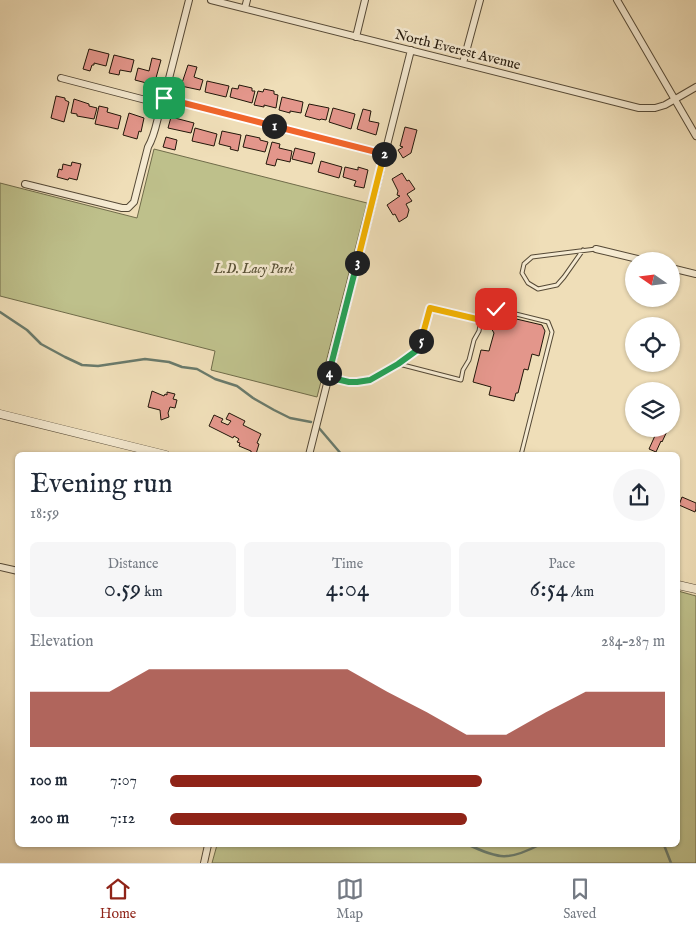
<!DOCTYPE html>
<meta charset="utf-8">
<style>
:root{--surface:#fff;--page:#f6f6f7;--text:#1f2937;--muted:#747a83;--line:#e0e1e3;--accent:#8f2418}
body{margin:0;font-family:"IM FELL English",serif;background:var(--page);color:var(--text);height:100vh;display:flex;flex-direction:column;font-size:19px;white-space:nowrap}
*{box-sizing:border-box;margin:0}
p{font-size:16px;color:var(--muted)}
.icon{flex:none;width:28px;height:28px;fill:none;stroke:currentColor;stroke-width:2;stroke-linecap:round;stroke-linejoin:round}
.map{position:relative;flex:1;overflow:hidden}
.panel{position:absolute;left:15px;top:452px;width:665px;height:395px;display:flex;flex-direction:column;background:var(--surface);border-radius:8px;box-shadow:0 1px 4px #0004}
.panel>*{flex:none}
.needle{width:32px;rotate:284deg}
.tools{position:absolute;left:625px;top:252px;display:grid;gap:10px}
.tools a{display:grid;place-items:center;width:55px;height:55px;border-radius:50%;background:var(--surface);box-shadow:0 1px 4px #0004;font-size:25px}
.pin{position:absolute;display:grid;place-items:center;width:42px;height:42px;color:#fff;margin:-21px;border-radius:10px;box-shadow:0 2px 8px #0006}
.km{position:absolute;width:25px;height:25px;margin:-12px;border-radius:50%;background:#222;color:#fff;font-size:14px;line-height:25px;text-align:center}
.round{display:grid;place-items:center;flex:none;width:52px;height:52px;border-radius:26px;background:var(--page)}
.overview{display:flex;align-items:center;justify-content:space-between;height:85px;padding:0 15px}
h1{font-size:28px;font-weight:600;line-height:38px}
.metrics{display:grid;grid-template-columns:repeat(3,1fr);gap:8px;height:85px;padding:5px 15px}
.metrics div{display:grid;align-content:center;border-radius:8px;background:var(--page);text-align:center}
.metrics b{font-size:25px;font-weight:600}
.metrics small{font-size:14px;font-weight:400}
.metrics p{font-size:14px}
.chart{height:140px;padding:10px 15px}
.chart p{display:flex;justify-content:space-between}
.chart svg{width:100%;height:90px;margin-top:5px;fill:var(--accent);opacity:.7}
ul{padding:0 15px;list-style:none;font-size:16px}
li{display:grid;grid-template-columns:80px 60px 1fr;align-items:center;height:38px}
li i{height:12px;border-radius:6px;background:var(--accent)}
.tab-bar{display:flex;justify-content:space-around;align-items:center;height:70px;border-top:1px solid var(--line);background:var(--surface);font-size:14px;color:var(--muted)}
.tab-bar a{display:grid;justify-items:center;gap:2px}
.tab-bar .current{color:var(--accent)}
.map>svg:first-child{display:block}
.green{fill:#bec08b;stroke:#706c4a}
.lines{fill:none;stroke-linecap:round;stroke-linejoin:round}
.stream{stroke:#6a7a6b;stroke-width:2.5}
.building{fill:#e3968b;stroke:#22170a}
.service-casing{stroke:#554936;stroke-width:5}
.minor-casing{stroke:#554936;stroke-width:8}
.tertiary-casing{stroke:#554936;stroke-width:9}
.service{stroke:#f5ead1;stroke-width:3}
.minor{stroke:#f5ead1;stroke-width:6}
.tertiary{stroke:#f5ead1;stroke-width:8}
.split-1-casing{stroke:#fff;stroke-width:10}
.split-2-casing{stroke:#fff;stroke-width:10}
.split-3-casing{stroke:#fff;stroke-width:10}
.split-4-casing{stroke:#fff;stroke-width:10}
.split-5-casing{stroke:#fff;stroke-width:10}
.split-6-casing{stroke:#fff;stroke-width:10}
.split-1{stroke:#f0652b;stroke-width:6}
.split-2{stroke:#f0652b;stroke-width:6}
.split-3{stroke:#f5b400;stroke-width:6}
.split-4{stroke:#22a559;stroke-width:6}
.split-5{stroke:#22a559;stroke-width:6}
.split-6{stroke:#f5b400;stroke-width:6}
.labels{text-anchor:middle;stroke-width:5;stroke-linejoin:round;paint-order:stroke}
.street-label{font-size:14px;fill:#22170a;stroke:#f5ead1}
.park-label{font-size:14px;font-style:italic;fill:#595237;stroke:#f5ead1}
</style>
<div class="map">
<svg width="696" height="863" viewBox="0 0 696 863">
<rect width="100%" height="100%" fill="#efdeb8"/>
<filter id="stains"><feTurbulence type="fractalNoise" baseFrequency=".004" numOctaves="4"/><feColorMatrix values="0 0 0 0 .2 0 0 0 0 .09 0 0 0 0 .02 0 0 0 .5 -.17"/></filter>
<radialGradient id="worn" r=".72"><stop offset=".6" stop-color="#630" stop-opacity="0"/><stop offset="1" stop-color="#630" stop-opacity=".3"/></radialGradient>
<path class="green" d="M154,149L367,203L317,397L211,370L215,351L0,296V183L137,218Z
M678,591L696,596V863H212L217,845H678Z"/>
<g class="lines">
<path class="stream" d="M0,312L27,330L41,344L65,357L82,365L98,366L145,359L169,362L182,367L197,369L215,379L237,386L253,398L274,410L290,418L311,422
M319,428L342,455
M469,845C499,859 508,861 539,845
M664,845L671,863"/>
</g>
<path class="building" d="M89,49L109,54L106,66L94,63V65H92L90,71L83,69Z
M114,55L134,60L131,72L120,70L119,75L109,73Z
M152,58L161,60L154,85L135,80L138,68L149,71Z
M188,65L197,67L194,77L203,80L200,90L181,86Z
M207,81L229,86L226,97L205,92Z
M239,85L252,88V91H255L252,103L230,97L232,88L238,89Z
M264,89L274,91V94L278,95L276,108L264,105V107L254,105L258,91L263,92Z
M56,96L65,98V100L69,102L64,122L51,118Z
M282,97L303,102L301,113L290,111V113L279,110Z
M74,99L89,104V106L97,108L94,119L77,116V114L71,113Z
M309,104L329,108L326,120L321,119L320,120L305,116Z
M99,106L108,108L107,112L121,116L118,129L95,124Z
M333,108L355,114L351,129L329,122Z
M363,109L371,111L369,121L379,123L376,135L357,129Z
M129,113L144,118L141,132L139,131L137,139L123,135Z
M171,117L194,123L191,133L168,128Z
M405,127L417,130L411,153L403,158L398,150L403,147L400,146Z
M195,128L217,134L214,146L192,141Z
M222,131L241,135L238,151L230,149L231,147L219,144Z
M246,135L260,138V140L268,142L265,152L243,147Z
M166,137L177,140L175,150L163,147Z
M272,142L280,144L279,148L292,151L290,162L277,159L275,166L266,164Z
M295,148L315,153L312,164L292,159Z
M321,161L342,167L339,178L318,172Z
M72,162L81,164L77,180L69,178L68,180L57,177L59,169L62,170L63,164L71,166Z
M345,167L358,170V167L368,170L364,188L354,186L356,181L343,177Z
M402,173L407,181L409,180L415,189L407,194L412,201L406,204L409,210L407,217L399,222L395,214L393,215L387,205L400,196L397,195L398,191L392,179Z
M495,314L542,325L545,331L539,356L532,354L528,370L524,369L518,393H516L514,401L489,395L491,387L473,382L481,350L489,351L494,333L491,328Z
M152,391L164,396L165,394L167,395V392L175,394L173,399L177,400L175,408L170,407L168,413L169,417L161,420L160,410L148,407Z
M229,413L245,421L243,425L261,434L257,443L259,444L256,454L251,452V451L239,446L240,443L237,442L239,439L234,436L233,438L209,426L214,415L223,419L221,422L228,425L231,421L226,419Z
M658,429H668L662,442L661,441L656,452L649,449Z
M682,497L696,503V509L695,512L679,505Z"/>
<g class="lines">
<defs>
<path id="service" d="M583,250L564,277L557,285L538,289L528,283L522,273L524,264L532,257L596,249
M399,364L461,380L463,370L469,360L474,340L479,331L481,320
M330,377L349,382H357L370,379L398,364L420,348L430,308L481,320L488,312L496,309L548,322L552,332L521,455"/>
<path id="minor" d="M211,0L639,108H655L665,105L696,87
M617,0L696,136
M245,8L247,0
M356,37L365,0
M463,63L480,0
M61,78L161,104
M164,98L384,154
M25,184L122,208H128L134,202L148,147C157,132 157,114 164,98L189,0
M596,249L646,261
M671,268L696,274
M309,455L411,50
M0,567L18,571
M204,863L208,845"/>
<path id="tertiary" d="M0,414L166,455
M678,585L696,589"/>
</defs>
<use href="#service" class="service-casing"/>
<use href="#minor" class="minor-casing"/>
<use href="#tertiary" class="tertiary-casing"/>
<use href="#service" class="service"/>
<use href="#minor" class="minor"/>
<use href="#tertiary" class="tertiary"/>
</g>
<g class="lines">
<defs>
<path id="split-1" d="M164,98L274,126"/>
<path id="split-2" d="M274,126L384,154"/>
<path id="split-3" d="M357,263L384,154"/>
<path id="split-4" d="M329,373L357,263"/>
<path id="split-5" d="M329,373L328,377L349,382H357L370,380L398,364L420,348L421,341"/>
<path id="split-6" d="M421,341L430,308L481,320L488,312L496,309"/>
</defs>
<use href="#split-1" class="split-1-casing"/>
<use href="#split-2" class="split-2-casing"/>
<use href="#split-3" class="split-3-casing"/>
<use href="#split-4" class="split-4-casing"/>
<use href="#split-5" class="split-5-casing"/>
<use href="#split-6" class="split-6-casing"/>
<use href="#split-1" class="split-1"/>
<use href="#split-2" class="split-2"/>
<use href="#split-3" class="split-3"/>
<use href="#split-4" class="split-4"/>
<use href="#split-5" class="split-5"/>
<use href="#split-6" class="split-6"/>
</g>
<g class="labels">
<g class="street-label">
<text transform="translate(458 49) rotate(14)" y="5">North Everest Avenue</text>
</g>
<g class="park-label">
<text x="254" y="273">L.D. Lacy Park</text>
</g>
</g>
<rect width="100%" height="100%" filter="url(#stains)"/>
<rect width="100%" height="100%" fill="url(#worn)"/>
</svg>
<div class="tools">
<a><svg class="needle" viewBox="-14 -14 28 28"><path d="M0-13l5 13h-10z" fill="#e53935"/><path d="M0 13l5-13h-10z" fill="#747a83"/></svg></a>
<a><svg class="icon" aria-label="locate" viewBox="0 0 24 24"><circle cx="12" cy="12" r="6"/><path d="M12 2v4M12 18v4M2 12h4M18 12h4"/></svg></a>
<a><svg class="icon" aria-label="layers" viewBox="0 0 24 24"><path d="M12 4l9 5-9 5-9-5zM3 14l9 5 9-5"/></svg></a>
</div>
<div class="pin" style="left:164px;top:98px;background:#1e9e55"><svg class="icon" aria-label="arrive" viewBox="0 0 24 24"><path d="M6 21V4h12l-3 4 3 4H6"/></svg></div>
<div class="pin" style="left:496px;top:309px;background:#d93025"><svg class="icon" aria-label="check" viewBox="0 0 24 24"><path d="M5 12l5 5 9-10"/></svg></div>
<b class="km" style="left:274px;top:126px">1</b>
<b class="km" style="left:384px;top:154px">2</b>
<b class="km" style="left:357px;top:263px">3</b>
<b class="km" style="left:329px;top:373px">4</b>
<b class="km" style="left:421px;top:341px">5</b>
<section class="panel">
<div class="overview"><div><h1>Evening run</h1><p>18:59</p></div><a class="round"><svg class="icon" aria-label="share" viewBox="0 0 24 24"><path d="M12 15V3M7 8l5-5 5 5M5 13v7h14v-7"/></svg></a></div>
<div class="metrics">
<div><p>Distance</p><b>0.59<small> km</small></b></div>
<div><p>Time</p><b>4:04</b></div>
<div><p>Pace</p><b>6:54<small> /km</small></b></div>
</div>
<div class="chart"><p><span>Elevation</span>284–287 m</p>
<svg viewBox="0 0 160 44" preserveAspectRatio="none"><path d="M0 44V17L10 17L20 17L30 6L40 6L50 6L60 6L70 6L80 6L90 17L100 27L110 38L120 38L130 27L140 17L150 17L160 17V44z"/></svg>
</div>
<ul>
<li><b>100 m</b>7:07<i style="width:63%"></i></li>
<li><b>200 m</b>7:12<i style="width:60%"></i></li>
</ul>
</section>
</div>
<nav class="tab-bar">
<a class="current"><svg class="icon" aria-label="home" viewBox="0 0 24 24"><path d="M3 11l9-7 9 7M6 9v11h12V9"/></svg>Home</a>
<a><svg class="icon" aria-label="map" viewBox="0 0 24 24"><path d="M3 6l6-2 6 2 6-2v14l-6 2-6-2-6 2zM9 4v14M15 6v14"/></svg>Map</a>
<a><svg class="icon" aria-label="saved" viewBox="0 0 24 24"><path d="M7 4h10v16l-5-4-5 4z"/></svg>Saved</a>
</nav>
